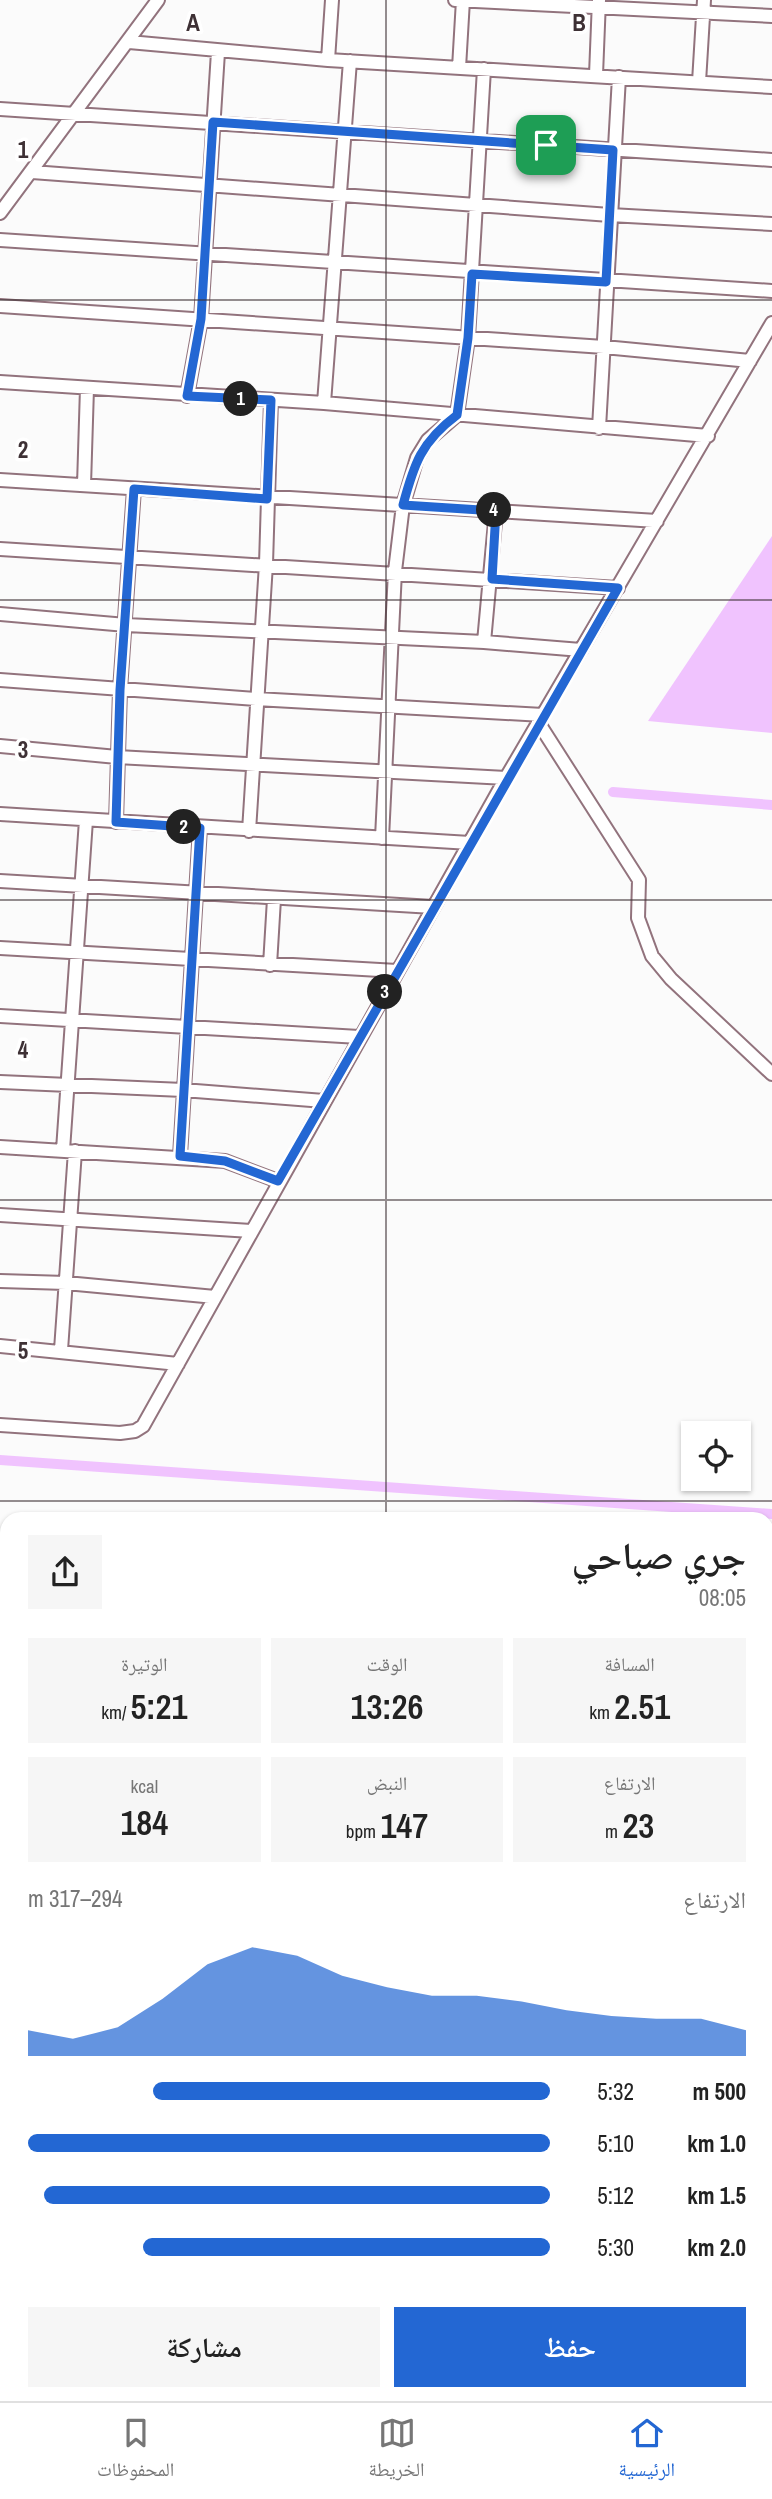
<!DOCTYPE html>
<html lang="ar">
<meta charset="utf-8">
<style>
:root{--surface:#fff;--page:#f6f6f6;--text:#222;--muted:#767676;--line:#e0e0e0;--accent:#2367d3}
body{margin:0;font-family:"Archivo Narrow","Noto Naskh Arabic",sans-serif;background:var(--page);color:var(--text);direction:rtl;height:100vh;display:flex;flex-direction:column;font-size:26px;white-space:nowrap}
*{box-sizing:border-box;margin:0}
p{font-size:23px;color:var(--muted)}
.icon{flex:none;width:38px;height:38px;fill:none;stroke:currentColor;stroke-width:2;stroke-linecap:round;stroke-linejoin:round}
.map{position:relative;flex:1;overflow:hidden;direction:ltr}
.sheet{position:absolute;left:0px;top:1512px;width:774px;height:889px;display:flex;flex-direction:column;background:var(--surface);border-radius:21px 21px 0 0;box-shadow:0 2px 5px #0004;direction:rtl}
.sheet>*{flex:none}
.buttons{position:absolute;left:681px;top:1421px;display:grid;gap:14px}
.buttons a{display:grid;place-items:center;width:70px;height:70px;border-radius:0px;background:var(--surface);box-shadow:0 2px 5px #0004;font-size:35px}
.pin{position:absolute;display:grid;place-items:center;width:60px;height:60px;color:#fff;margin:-30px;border-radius:14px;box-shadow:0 4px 10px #0006}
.km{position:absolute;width:35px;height:35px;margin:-18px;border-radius:50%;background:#222;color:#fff;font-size:19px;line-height:35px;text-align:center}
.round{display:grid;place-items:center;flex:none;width:74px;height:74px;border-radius:0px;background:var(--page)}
.summary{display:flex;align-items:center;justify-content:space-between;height:119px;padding:0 28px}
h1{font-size:38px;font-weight:600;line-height:52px}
.stats{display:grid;grid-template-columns:repeat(3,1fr);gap:10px;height:119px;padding:7px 28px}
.stats div{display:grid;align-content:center;border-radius:0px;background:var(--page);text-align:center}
.stats b{font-size:35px;font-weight:600}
.stats small{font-size:19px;font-weight:400}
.stats p{font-size:19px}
.chart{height:196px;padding:14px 28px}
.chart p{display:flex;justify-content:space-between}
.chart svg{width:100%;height:126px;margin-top:7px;fill:var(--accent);opacity:.7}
.primary-button{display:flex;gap:14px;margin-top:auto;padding:14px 28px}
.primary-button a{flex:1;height:80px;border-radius:0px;background:var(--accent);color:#fff;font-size:28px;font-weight:600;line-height:80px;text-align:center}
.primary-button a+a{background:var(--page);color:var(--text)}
ul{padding:0 28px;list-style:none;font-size:23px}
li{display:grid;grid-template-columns:112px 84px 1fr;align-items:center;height:52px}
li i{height:18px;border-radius:9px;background:var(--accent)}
.tabs{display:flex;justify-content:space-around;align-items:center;height:98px;border-top:2px solid var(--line);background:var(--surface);font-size:19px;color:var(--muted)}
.tabs a{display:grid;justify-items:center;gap:4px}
.tabs .active{color:var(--accent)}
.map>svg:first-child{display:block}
.water{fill:#f0c3fe}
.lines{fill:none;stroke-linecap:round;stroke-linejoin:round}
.canal{stroke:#f0c3fe;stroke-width:10}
.minor-casing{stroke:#92737d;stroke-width:16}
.minor{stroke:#fff;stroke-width:12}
.route-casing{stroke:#fff;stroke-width:14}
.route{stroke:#2367d3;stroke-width:9}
.grid{fill:none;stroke:#3e3135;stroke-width:2;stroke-opacity:0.55}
.grid-label{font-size:23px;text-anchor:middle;font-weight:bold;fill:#3e3135;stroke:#fff;stroke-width:7;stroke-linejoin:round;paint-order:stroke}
</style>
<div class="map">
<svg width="772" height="2401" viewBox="0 0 772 2401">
<rect width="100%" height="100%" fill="#fbfbfb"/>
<path class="water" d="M772,536V733L648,721Z"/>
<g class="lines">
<path class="canal" d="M613,792L772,805
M0,1460L772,1514"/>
<defs>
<path id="minor" d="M455,0L772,16
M129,42L328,60L772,87
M328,60L332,0
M459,68L463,0
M596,75L599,0
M699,82L704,0
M0,109L772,160
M32,172L610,215L772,224
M0,213L158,0
M0,240L772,291
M0,306L604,347L750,361
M0,382L324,403L708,436
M187,396L201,319L218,52
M324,403L350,61
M599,428L619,77
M0,480L657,521
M84,485L87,388
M0,549L618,588
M0,614L126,625L484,642L581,650
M484,642L496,511
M0,680L256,699L543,715
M538,722L639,880L638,918L652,956L671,979L772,1074
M0,746L117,757L506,778
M0,814L470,843
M116,822L120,690L134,489
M249,831L266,564L271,400
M382,838L395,571L403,505L417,458L428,440L457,415L468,338L484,69
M0,881L433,907
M0,948L397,971
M270,965L274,899
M0,1016L359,1037
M0,1082L183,1090L324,1101
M0,1147L225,1161L278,1181
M63,1150L86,820
M180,1156L200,828
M0,1215L251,1231
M0,1281L66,1283L215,1297
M0,1346L178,1364
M61,1350L75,1151
M0,1425L120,1433L135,1431L143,1426L506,778L772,323
M766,1620L772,1617
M766,1683L772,1664
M766,1718L772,1715
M0,1758L7,1761
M766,1775L772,1772
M766,1826H772
M766,1854H772
M0,1880L7,1879
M766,1888V1893
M0,1931H7
M766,1951L770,1933
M766,2013L772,1994
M0,2043L7,2035
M766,2116H772
M0,2146H7
M0,2185H7
M766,2193L772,2194
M766,2227H772
M0,2262H7
M766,2309H772
M0,2341L7,2342
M766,2386L772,2387
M107,2401V2394
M187,2401V2394
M362,2401L363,2394
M530,2401L531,2394
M612,2401V2394"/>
</defs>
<use href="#minor" class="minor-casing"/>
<use href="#minor" class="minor"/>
</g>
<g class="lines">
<defs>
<path id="route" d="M213,122L613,150L606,282L472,274L468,338L457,415C421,442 414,464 403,505L496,511L492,579L618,588L278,1181L225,1161L180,1156L200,828L116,822L120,690L134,489L267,499L271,400L187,396L201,319Z"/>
</defs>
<use href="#route" class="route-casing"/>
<use href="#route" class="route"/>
</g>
<path class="grid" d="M386,0V1519M0,300H772M0,600H772M0,900H772M0,1200H772M0,1501H772M0,1801H7M766,1801H772M0,2101H7M766,2101H772M386,2394V2401"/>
<g class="grid-label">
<text x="193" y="31">A</text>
<text x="579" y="31">B</text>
<text x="23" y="158">1</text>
<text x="23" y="458">2</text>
<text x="23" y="758">3</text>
<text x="23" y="1058">4</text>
<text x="23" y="1359">5</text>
</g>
</svg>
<div class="buttons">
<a><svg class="icon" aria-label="locate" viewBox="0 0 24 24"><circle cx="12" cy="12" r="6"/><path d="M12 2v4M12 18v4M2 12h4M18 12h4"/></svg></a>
</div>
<div class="pin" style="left:546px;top:145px;background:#1e9e55"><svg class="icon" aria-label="arrive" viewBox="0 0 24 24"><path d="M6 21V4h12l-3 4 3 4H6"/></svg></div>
<b class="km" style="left:241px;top:399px">1</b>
<b class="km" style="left:184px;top:827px">2</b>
<b class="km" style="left:385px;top:992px">3</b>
<b class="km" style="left:494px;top:510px">4</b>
<section class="sheet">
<div class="summary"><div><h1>جري صباحي</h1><p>08:05</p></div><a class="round"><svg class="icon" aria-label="share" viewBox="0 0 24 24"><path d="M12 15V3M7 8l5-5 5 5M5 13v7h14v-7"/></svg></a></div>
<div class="stats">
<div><p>المسافة</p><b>2.51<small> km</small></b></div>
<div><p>الوقت</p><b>13:26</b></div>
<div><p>الوتيرة</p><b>5:21<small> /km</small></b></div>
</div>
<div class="stats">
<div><p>الارتفاع</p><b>23<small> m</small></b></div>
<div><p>النبض</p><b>147<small> bpm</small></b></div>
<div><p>kcal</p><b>184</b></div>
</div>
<div class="chart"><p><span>الارتفاع</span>294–317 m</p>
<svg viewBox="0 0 160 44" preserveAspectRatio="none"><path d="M0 44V35L10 38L20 34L30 24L40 12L50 6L60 9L70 16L80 20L90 23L100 23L110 25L120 28L130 30L140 31L150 31L160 35V44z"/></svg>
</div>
<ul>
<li><b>500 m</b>5:32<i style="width:76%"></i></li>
<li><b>1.0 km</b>5:10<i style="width:100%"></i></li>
<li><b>1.5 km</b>5:12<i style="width:97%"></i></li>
<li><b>2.0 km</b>5:30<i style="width:78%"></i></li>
</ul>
<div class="primary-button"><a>حفظ</a><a>مشاركة</a></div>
</section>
</div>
<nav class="tabs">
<a class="active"><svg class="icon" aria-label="home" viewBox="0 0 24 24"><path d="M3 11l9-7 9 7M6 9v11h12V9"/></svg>الرئيسية</a>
<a><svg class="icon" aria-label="map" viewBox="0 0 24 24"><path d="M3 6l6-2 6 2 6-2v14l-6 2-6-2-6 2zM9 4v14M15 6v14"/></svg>الخريطة</a>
<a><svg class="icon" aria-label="saved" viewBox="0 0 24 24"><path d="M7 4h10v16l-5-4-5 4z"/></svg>المحفوظات</a>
</nav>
